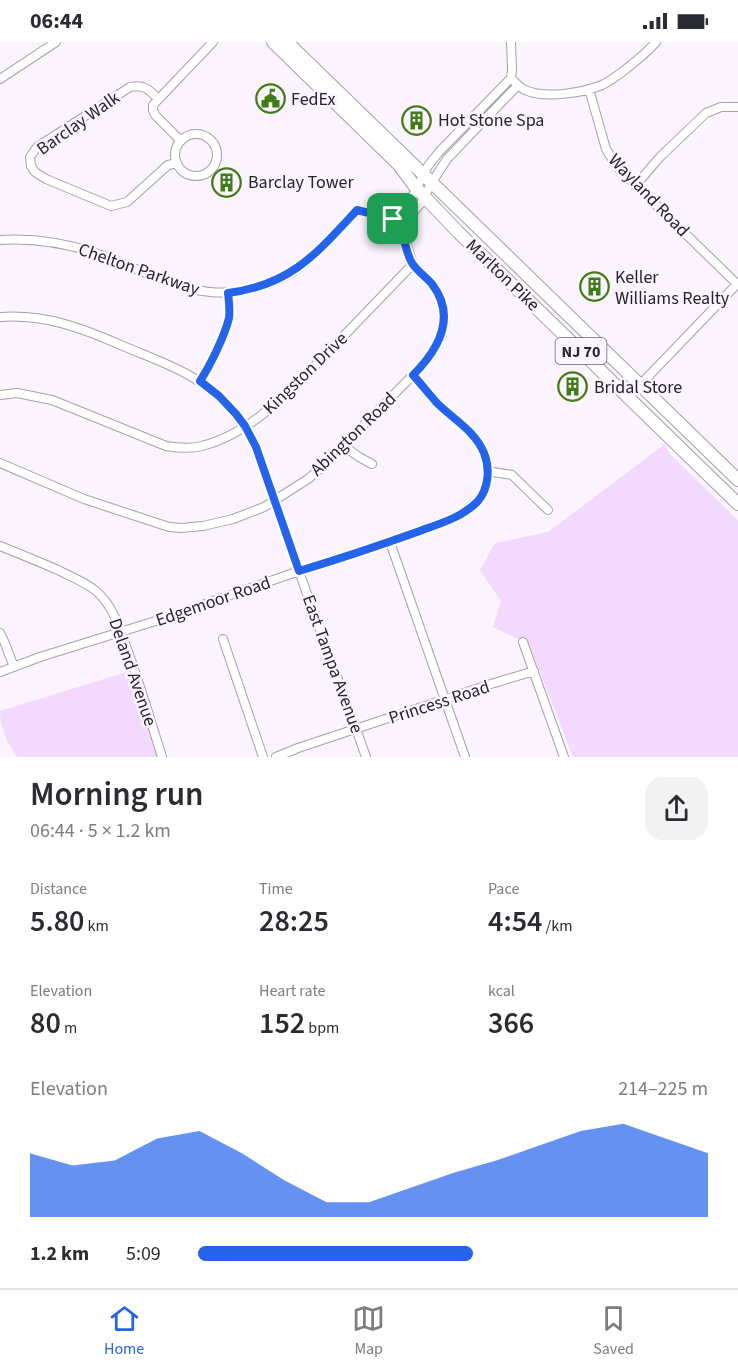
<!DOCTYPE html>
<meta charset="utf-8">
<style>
:root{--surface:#fff;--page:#f2f2f3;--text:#2b2b33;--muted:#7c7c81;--line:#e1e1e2;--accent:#2563eb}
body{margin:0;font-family:"Source Sans 3",sans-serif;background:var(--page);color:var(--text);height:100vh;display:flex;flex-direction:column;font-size:22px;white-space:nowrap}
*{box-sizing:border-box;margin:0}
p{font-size:20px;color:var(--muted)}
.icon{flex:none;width:33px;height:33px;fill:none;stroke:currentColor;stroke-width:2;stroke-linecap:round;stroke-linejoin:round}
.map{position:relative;height:715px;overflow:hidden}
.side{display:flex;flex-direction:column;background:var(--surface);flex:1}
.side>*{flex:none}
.pin{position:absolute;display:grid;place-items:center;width:51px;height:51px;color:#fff;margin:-26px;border-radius:12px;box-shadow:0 3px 9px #0006}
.round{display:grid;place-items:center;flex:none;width:63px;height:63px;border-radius:18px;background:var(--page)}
.overview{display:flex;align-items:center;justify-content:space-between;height:102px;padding:0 30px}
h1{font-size:33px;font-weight:600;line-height:45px}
.stats{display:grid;grid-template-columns:repeat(3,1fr);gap:9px;height:102px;padding:6px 30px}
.stats div{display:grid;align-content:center}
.stats b{font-size:30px;font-weight:600}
.stats small{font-size:16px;font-weight:400}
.stats p{font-size:16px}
.chart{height:168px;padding:12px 30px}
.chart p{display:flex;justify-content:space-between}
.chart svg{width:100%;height:108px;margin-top:6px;fill:var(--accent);opacity:.7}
ul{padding:0 30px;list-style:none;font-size:20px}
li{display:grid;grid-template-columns:96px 72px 1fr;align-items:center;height:45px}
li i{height:15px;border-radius:8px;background:var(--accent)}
.status{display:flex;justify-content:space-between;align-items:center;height:42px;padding:0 30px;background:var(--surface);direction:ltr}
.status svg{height:16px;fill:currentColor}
.tabs{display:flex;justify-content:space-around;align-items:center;height:84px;border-top:2px solid var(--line);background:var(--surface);font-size:16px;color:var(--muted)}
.tabs a{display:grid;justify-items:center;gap:3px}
.tabs .active{color:var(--accent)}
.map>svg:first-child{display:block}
.green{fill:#f2d9fd}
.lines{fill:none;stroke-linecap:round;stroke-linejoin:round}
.minor-casing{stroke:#a6a0a9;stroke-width:10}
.highway-casing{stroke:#a6a0a9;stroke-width:14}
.minor{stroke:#fff;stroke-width:8}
.highway{stroke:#fff;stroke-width:12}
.route-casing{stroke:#fff;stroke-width:12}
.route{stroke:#2563eb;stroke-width:8}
.labels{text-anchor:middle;stroke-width:5;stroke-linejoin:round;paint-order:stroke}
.shield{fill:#fbf4fe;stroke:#676369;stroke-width:1.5}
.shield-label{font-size:16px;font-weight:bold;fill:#282529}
.poi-label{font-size:18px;fill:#282529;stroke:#fbf4fe;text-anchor:start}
.street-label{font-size:18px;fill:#282529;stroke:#fbf4fe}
</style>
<div class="status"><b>06:44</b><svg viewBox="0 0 49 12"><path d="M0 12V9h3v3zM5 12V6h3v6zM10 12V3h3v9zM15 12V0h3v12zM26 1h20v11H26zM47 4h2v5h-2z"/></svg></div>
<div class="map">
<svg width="738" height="715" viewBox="0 0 738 715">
<rect width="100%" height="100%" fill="#fbf4fe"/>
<path class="green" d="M665,402L669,411L738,478V715H573L529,602L493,585L501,559L480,528L495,501L548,490Z
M133,628L161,715H17C8,702 0,686 0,669Z"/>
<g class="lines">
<defs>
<path id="minor" d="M511,0L512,27L511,36C515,40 519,45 525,48C545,57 582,51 602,43C615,37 647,11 656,0
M0,37L56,0
M589,47L606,107L618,126L738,243
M158,57C149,47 143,42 130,45L37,105L30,115L31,124L35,130L46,137L111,164L127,160L168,123L177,121
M175 113a21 21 0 1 1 42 0a21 21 0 1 1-42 0Z
M181,99L155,73L153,68V63L213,0
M635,144L660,115L706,71L721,65H738
M393,177L413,153L428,124L439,110L511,36
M401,185L421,161L432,140L447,117L518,43
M0,198C32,196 65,201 95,211C146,228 192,260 248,248C264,244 280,238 294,229C318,213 337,189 357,168L393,177L401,185L413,222L432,243L440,256L444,268L445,279L442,293L436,304L422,324L321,426L308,437L264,465L233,477L203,484L181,486L169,485L84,457L0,421
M0,275C46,272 82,286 123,304C168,323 201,332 235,371C253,392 261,418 270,444C280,471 289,499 298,526C320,590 344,652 366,715
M200,339C210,324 225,293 229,276C230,268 229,259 228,251
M640,343L738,241
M0,353L17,351L52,358L166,404C178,406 190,407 202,404C254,391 297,342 333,305C360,277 386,250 413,222
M344,404L359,415L372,422
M487,429L512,433L548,468
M390,500L465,715
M0,504C20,512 40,520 60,529C72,535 85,540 96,549C116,566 122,595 131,618C142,650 152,683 162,715
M0,591L4,599L14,625
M223,597L263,715
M523,600L564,715
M0,630L40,615L162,577L299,529L390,500L462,472L479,457L484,448L488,435L487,425L484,411L478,399L462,382L438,362L413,333
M276,715L298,706L491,642L534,629"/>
<path id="highway" d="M273,0L399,123L416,146L458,190L738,462
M287,0L738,438"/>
</defs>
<use href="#minor" class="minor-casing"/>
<use href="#highway" class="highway-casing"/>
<use href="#minor" class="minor"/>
<use href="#highway" class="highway"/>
</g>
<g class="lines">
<defs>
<path id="route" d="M357,168L393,177L401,185C404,197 406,211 412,221C417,229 426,235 432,242C457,275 439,307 413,333C421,342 429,352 437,361C453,377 475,389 484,411C490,426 489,446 478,459C462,476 438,482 417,490C378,504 339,517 299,529L256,405L245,384L236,372L219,354L200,339C210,324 225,293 229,276C230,268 229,259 228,251C291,243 316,212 357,168Z"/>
</defs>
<use href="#route" class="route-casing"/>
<use href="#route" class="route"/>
</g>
<defs>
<symbol id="civic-ring" viewBox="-11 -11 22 22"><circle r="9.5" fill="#fbf4fe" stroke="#417c16" stroke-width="1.5"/><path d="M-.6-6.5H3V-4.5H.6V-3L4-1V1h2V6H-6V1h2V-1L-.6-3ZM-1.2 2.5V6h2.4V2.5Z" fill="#417c16"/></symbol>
<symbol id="building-ring" viewBox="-11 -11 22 22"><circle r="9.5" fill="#fbf4fe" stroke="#417c16" stroke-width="1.5"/><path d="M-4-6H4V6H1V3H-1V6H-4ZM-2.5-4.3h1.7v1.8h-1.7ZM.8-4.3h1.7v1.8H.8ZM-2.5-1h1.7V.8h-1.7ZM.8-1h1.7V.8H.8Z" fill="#417c16"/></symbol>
</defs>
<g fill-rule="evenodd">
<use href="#civic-ring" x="254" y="40" width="33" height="33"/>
<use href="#building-ring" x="400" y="62" width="33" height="33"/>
<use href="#building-ring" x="210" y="124" width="33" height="33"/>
<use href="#building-ring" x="578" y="228" width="33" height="33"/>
<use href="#building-ring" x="556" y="328" width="33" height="33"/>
</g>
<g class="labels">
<rect class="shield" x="555.5" y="296" width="51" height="26" rx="4.5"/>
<g class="shield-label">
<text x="581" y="315">NJ 70</text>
</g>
<g class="poi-label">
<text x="291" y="63">FedEx</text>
<text x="438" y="84">Hot Stone Spa</text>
<text x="248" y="146">Barclay Tower</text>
<text x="615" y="241">Keller<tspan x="615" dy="21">Williams Realty</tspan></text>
<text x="594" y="351">Bridal Store</text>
</g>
<g class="street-label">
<text transform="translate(78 81) rotate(-35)" y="6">Barclay Walk</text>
<text transform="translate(649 153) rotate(46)" y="6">Wayland Road</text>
<text transform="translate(139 227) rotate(19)" y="6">Chelton Parkway</text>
<text transform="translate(503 233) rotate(44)" y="6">Marlton Pike</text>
<text transform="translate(305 331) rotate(-44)" y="6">Kingston Drive</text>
<text transform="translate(353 392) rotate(-44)" y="6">Abington Road</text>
<text transform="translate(213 559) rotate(-19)" y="6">Edgemoor Road</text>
<text transform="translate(333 622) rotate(70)" y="6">East Tampa Avenue</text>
<text transform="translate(133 630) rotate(71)" y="6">Deland Avenue</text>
<text transform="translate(439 660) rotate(-18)" y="6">Princess Road</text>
</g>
</g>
</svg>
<div class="pin" style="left:393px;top:177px;background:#1e9e55"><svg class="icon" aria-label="arrive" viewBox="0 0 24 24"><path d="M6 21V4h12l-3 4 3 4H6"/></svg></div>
</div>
<section class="side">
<div class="overview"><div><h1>Morning run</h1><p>06:44 · 5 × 1.2 km</p></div><a class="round"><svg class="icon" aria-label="share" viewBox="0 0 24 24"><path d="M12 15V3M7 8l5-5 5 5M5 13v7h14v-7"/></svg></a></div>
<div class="stats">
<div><p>Distance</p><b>5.80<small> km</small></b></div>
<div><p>Time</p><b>28:25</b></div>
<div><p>Pace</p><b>4:54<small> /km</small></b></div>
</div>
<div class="stats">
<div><p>Elevation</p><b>80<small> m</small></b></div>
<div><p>Heart rate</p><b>152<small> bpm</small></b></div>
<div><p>kcal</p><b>366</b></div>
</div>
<div class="chart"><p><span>Elevation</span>214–225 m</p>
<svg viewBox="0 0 160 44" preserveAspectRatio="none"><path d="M0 44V18L10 23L20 21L30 12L40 9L50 18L60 29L70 38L80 38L90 32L100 26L110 21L120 15L130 9L140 6L150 12L160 18V44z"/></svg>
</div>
<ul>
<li><b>1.2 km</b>5:09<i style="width:54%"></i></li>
</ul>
</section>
<nav class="tabs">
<a class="active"><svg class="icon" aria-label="home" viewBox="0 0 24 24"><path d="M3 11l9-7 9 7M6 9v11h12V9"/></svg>Home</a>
<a><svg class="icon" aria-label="map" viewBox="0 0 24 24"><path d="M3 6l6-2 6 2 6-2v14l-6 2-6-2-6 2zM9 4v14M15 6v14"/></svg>Map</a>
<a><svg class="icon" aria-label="saved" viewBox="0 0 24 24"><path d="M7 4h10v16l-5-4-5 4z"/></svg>Saved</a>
</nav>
